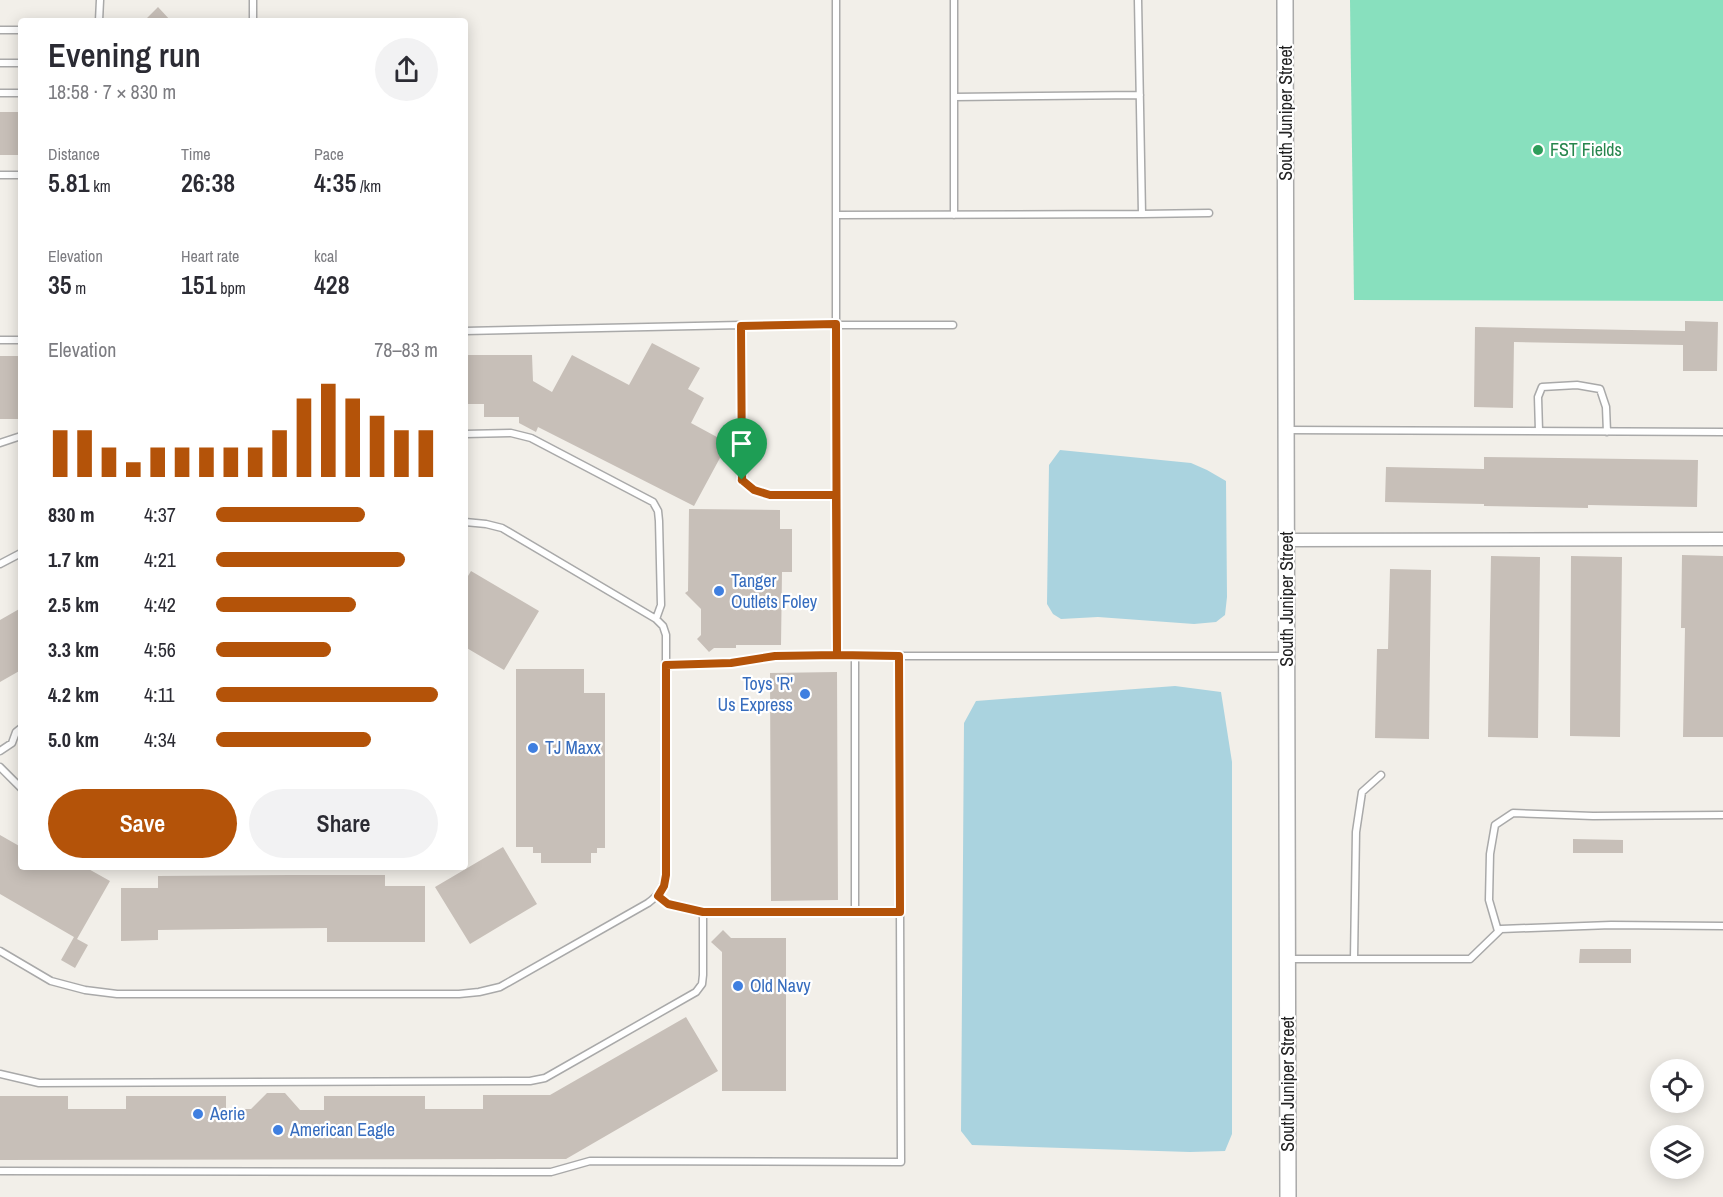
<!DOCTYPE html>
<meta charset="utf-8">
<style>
:root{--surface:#fff;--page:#f2f2f3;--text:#2b2b33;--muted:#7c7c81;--accent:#b45309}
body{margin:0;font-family:"Archivo Narrow",sans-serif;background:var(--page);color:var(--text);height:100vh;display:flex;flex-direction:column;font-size:22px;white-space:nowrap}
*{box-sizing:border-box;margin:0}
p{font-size:20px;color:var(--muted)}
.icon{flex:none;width:33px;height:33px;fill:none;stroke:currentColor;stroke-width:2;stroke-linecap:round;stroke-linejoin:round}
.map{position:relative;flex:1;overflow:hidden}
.details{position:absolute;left:18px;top:18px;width:450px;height:852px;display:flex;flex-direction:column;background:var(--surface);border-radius:6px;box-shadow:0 3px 15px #0003}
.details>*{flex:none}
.controls{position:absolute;left:1650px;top:1059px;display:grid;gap:12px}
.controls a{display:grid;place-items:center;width:54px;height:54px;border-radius:50%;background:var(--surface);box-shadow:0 3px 15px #0003;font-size:30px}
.pin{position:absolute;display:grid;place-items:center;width:51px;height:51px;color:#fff;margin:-62px -26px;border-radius:50% 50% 50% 0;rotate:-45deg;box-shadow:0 0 6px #0007}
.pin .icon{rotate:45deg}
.round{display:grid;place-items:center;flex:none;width:63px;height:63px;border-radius:32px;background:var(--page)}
.head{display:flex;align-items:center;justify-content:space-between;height:102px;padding:0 30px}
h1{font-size:33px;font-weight:600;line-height:45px}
.stats{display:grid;grid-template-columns:repeat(3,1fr);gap:9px;height:102px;padding:6px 30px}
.stats div{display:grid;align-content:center}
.stats b{font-size:26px;font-weight:600}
.stats small{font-size:16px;font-weight:400}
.stats p{font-size:16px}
.chart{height:168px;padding:12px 30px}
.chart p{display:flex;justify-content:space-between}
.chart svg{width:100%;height:108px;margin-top:6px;stroke:var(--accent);stroke-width:6}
.button{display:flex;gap:12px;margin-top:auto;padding:12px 30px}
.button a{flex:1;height:69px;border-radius:36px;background:var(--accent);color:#fff;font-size:24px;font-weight:600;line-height:69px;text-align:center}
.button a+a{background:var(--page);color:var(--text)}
ul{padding:0 30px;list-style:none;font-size:20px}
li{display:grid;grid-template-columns:96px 72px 1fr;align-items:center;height:45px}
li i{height:15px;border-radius:8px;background:var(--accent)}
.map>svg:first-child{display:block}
.pitch{fill:#88e0be}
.water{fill:#aad3df}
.building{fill:#c7bfb8}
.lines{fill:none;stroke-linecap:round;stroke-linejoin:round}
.service-casing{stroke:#a9a9a9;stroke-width:9}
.minor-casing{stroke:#a9a9a9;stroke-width:15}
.tertiary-casing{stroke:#a9a9a9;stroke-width:18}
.service{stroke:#fff;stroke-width:6}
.minor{stroke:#fff;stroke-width:12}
.tertiary{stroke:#fff;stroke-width:15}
.route-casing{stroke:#fff;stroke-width:12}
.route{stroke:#b45309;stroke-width:8}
.leisure-dot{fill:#2e9e5b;stroke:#fff;stroke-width:2}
.shop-dot{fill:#3f7fe0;stroke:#fff;stroke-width:2}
.labels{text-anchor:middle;stroke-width:4.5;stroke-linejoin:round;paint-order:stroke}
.street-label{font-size:18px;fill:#222;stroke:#fff}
.leisure-label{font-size:18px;fill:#27864d;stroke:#fff;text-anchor:start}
.shop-label{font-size:18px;fill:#366cbe;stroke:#fff;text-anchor:start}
</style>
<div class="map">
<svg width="1723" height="1197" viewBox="0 0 1723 1197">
<rect width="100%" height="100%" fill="#f2efe9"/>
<path class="pitch" d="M1350,0H1723V301L1354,300Z"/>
<path class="water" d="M1060,450L1191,463L1207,470L1226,481L1227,597L1225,615L1216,622L1194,624L1098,617L1061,619L1053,614L1047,604L1049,465Z
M1175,686L1221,692L1232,762V1134L1225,1151L1190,1152L972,1145L961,1131L964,723L976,701Z"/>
<path class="building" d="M158,7L171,21H144Z
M0,112H20V155H0Z
M1685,321L1718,322L1717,371H1683V345L1514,342L1513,408L1474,407L1475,327L1685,331Z
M652,343L700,368L688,389L704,398L691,423L728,443L694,506L538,427L536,432L519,423V417H484V404H465V355H532L533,381L552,392L572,355L629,385Z
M0,356H21V419H0Z
M1484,457L1698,460L1697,507L1588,505V508L1484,506V504L1385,502L1386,467L1484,469Z
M689,509L780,510V529H792V572H782L781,645H736V648H714L709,652L697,639L701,635V609L685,593L688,591Z
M1682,555L1723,556V737H1683L1685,628H1681Z
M1491,556L1540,557L1538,738L1488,737Z
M1571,556L1622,557L1620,737L1570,736Z
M1390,569L1431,570L1429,739L1375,738L1377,649H1388Z
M471,571L539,611L504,670L465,647V581Z
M21,608V670L0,682V620Z
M516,669H584V693H605V848H597V853H591V863H541V853H533V847H516Z
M837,672L838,900L771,901L770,673Z
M0,835L21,847V867H85L110,881L77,939L88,945L75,968L61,960L74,937L0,894Z
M1573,839L1623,840V853H1573Z
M503,847L537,904L470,944L435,887Z
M290,875H385V886H425V942H327V928L158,930V940L121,941V888H158V876Z
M723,930L731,938H786V1091H722V952L711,942Z
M1580,949H1631V963H1579Z
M686,1017L718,1071L566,1159L0,1160V1096H68V1109H126V1096H226V1109H251L267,1093H285L300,1110H324V1096H425V1109H483V1095H550Z"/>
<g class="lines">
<defs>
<path id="service" d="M836,0V655
M99,21L100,0
M253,21V0
M0,30H21
M0,63H21
M0,93H21
M954,97L1140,95
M0,175H21
M1142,214L1209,213
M836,215L1142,214L1138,0
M954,215V0
M741,325H953
M465,331L741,325L742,480L754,490L770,495H836
M0,340H21
M1287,430L1723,432
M1539,431L1538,397L1542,387L1577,385L1600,389L1606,407L1607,432
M465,434L511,433L531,438L653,502L658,511L659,521L661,605L656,619
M0,443L21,436
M0,564L21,553
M855,656V912
M666,665L731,663L775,656H1286
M0,751L12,743L16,732L21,728
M0,767L21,788
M658,896L668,904L703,912H900
M1498,931L1489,900L1490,854L1495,825L1513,813L1593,816L1723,815
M0,951L51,981L85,990L117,994H459L479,992L500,987L648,903C659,895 663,888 666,875V635L663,626L656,619L502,528L486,524L465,522
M1288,959H1470L1501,929L1611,925L1723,926
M1354,959L1356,832L1362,792L1381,775
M0,1074L39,1083L530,1081L545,1078L696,992L702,984L703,975V912
M0,1171L551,1172L590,1161L901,1162L899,656"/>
<path id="minor" d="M1287,540L1723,539"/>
<path id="tertiary" d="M1285,0L1288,1197"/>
</defs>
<use href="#service" class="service-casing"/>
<use href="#minor" class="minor-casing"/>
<use href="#tertiary" class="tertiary-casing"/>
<use href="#service" class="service"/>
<use href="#minor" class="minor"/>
<use href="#tertiary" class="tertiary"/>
</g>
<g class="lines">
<defs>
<path id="route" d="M742,480L754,490L770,495H836L837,655L775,656L731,663L666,665V875L664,886L658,896L668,904L703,912H900L899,656L837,655L836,324L741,326L742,480"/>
</defs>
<use href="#route" class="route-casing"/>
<use href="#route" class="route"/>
</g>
<circle class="leisure-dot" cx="1538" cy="150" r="6"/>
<g class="shop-dot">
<circle cx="719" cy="591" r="6"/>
<circle cx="805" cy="694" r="6"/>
<circle cx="533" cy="748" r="6"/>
<circle cx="738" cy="986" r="6"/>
<circle cx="198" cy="1114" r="6"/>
<circle cx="278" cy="1130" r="6"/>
</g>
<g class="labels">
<g class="street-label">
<text transform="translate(1286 113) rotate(-90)" y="6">South Juniper Street</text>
<text transform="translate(1287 599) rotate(-90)" y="6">South Juniper Street</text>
<text transform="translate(1288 1084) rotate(-90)" y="6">South Juniper Street</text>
</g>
<g class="leisure-label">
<text x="1550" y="156">FST Fields</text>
</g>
<g class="shop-label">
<text x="731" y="587">Tanger<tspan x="731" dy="21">Outlets Foley</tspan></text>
<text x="793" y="690" text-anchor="end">Toys 'R'<tspan x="793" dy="21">Us Express</tspan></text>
<text x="545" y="754">TJ Maxx</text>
<text x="750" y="992">Old Navy</text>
<text x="210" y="1120">Aerie</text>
<text x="290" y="1136">American Eagle</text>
</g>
</g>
</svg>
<div class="controls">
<a><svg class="icon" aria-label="locate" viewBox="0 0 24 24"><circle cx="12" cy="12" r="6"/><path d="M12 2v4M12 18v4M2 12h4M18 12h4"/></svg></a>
<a><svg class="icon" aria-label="layers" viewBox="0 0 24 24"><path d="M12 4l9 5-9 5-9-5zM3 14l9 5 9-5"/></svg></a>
</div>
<div class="pin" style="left:742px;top:480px;background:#1e9e55"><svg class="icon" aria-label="arrive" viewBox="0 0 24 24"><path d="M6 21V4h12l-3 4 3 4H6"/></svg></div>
<section class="details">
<div class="head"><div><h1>Evening run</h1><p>18:58 · 7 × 830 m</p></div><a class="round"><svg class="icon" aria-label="share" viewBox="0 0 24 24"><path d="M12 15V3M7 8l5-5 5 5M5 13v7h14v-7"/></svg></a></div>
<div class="stats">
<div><p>Distance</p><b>5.81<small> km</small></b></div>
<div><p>Time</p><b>26:38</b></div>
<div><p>Pace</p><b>4:35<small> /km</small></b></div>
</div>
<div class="stats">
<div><p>Elevation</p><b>35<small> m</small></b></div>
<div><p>Heart rate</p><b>151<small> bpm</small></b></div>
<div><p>kcal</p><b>428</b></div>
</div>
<div class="chart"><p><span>Elevation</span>78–83 m</p>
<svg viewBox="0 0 160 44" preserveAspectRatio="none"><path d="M5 44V25M15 44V25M25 44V32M35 44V38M45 44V32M55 44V32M65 44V32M75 44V32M85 44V32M95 44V25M105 44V12M115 44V6M125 44V12M135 44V19M145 44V25M155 44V25"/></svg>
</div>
<ul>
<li><b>830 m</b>4:37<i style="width:67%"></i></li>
<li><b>1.7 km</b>4:21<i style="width:85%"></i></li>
<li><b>2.5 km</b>4:42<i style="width:63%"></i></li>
<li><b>3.3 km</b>4:56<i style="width:52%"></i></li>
<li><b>4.2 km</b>4:11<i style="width:100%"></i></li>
<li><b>5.0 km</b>4:34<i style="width:70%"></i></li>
</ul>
<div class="button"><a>Save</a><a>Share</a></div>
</section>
</div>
